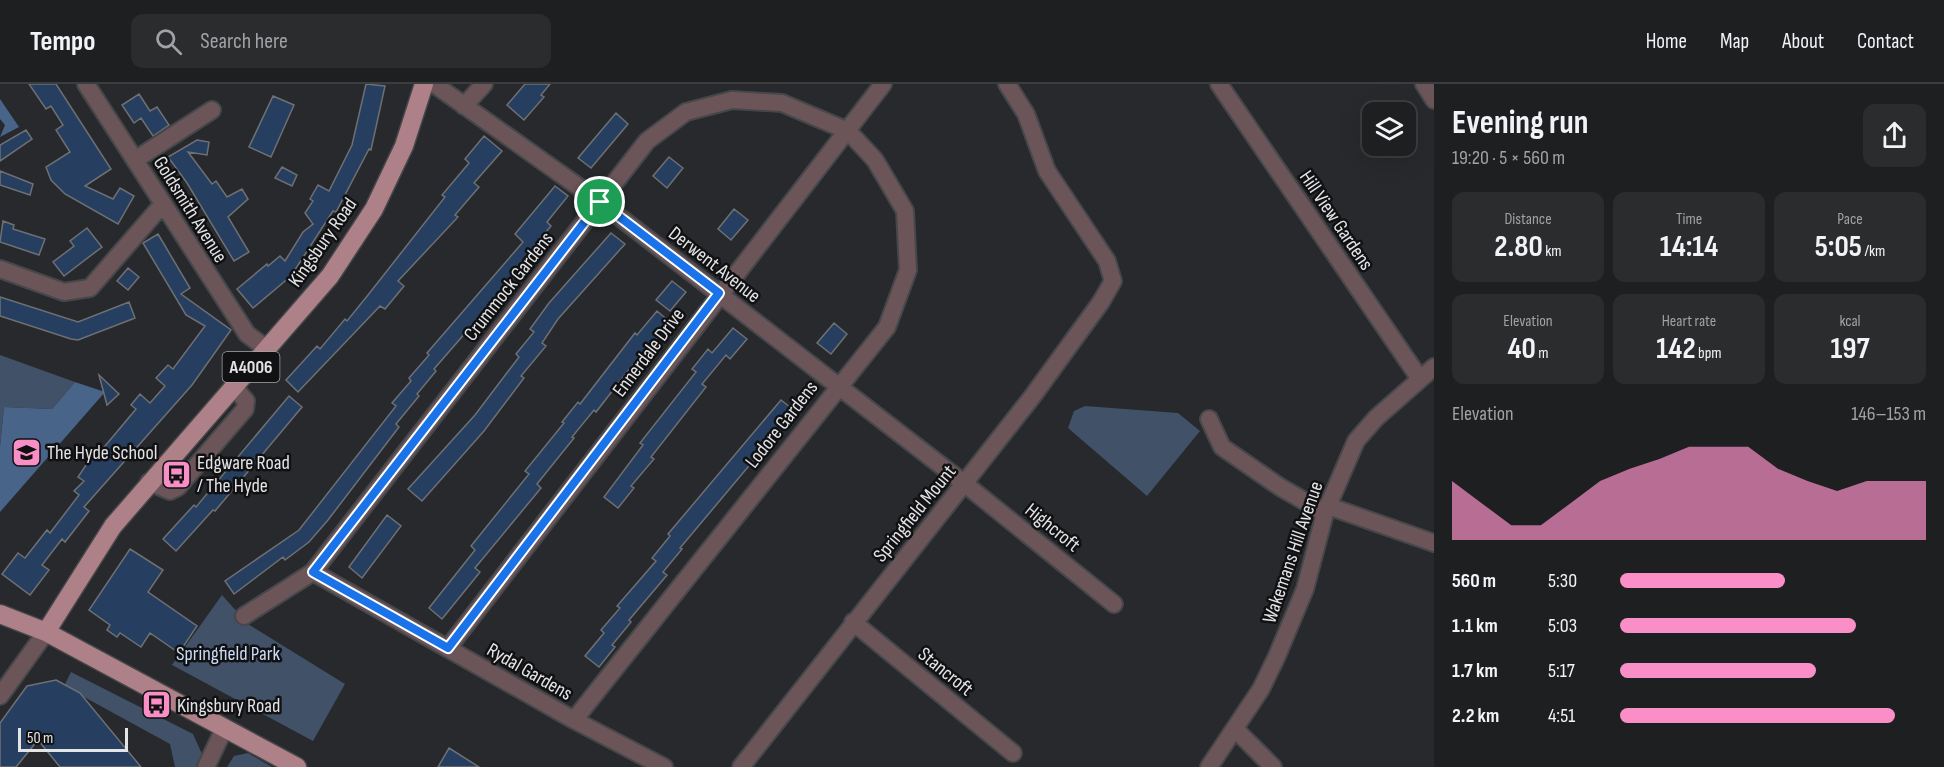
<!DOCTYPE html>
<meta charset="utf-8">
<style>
:root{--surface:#1d1f21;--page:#2a2c2e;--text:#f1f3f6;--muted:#a0a2a5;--line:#3b3d3f;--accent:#fa8fc7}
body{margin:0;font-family:"Sofia Sans Condensed",sans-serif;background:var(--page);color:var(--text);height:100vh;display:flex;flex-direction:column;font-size:22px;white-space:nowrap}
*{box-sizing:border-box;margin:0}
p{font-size:20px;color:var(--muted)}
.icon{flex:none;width:33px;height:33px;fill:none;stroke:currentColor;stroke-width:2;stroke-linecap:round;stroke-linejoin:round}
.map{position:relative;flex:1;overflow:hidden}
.side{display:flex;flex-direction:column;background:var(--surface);width:510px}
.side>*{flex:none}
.tools{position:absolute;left:1362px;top:18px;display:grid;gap:12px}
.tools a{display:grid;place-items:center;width:54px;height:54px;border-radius:12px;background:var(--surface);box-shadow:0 6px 24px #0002,0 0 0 2px var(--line);font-size:30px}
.scale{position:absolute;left:18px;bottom:15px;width:110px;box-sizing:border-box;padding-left:6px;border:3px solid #e3e4e6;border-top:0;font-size:16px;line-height:21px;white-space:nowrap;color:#e3e4e6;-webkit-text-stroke:4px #111113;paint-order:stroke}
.pin{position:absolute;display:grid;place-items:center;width:51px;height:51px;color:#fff;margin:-26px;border:3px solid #fff;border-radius:50%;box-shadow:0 2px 6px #0007}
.round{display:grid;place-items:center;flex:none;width:63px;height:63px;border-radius:12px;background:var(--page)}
.head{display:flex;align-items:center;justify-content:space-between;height:102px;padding:0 18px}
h1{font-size:33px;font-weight:700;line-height:45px}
.metrics{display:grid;grid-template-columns:repeat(3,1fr);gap:9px;height:102px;padding:6px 18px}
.metrics div{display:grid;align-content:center;border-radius:12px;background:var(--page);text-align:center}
.metrics b{font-size:30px;font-weight:700}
.metrics small{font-size:16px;font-weight:400}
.metrics p{font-size:16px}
.chart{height:168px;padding:12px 18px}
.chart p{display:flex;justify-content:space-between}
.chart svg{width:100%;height:108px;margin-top:6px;fill:var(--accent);opacity:.7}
ul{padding:0 18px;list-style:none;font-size:20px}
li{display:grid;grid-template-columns:96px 72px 1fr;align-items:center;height:45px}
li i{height:15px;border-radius:8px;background:var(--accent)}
header{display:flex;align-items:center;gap:36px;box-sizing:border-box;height:84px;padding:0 30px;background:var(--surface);border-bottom:2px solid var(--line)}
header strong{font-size:28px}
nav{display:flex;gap:33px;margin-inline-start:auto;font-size:21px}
.search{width:420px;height:54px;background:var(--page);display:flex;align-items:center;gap:15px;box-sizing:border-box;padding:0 21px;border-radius:12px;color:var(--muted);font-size:22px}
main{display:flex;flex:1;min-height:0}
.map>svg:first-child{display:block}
.green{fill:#405168}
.forest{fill:#496489}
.building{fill:#263f61;stroke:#6e7073;stroke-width:1.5}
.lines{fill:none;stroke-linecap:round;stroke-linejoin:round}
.minor-casing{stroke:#45474a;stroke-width:20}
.major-casing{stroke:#45474a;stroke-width:21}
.minor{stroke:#6c5558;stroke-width:16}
.major{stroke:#ae8087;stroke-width:18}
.route-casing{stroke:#fff;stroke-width:12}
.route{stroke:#1a73e8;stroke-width:8}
.labels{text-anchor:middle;stroke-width:5;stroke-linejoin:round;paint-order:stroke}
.shield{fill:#111113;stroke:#a4a5a7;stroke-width:1.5}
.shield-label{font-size:18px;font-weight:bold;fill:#e3e4e6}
.street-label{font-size:20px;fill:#e3e4e6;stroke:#111113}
.poi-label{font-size:20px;fill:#e3e4e6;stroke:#111113;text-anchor:start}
.park-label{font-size:20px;fill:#cadcf5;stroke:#111113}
</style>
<header>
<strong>Tempo</strong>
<div class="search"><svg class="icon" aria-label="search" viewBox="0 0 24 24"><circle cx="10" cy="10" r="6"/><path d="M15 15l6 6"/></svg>Search here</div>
<nav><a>Home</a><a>Map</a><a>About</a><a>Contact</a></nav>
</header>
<main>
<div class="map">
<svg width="1434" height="683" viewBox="0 0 1434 683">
<rect width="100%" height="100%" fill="#27292c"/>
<path class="green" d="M0,271L75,298L52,325L4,323L0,363Z
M1085,322L1178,329L1200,347L1147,412L1068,344L1074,327Z
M222,511L248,540L345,600L313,657L172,581Z
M71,588L193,650L202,670L196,683H175L170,660L64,602Z
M248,669L272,683H227L234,672Z"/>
<path class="forest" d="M0,15L19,43L0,53L5,41L0,35Z
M75,298L105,308L0,428V363L4,323L52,325Z"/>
<path class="building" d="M29,0H56L111,85L85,102L113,115L120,104L134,112L118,140L65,110L51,96L46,83L70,68L56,46L63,41L51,22L46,25Z
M366,0L385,2L371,66L369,65L336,128L333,127L291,192L253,224L237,205L267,180L268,182L280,172L285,177L303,148L313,140L305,129L313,117L310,115L318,101L329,107L352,61Z
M525,0H550L541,11L544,13L524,36L507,21Z
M139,10L150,27L157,23L169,41L153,52L141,34L134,39L122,21Z
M273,12L294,21L271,73L249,63Z
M616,29L628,40L591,84L578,74Z
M26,46L32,55L0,77V61Z
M484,52L502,67L474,99L479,103L455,131L458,133L398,197L404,202L385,225L380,222L298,308L286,296L317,262L320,265L345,235L347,237L368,211L445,113L442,111L469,79L465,75Z
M197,56L209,58L207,71L188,68L212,100L216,97L227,113L242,105L248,115L228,133L249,168L234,177L187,99L168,73Z
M669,73L683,84L667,104L653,92Z
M282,83L297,91L292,102L275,94Z
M0,87L33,100L30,111L0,101Z
M555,102L568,112L547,138L551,142L529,168L533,171L434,285L436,287L417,310L419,312L396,340L399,343L328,436L309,458L285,476L283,473L234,510L225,497L299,446L396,322L392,319L411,297L409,294L429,271L427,269L523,158L515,150Z
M734,125L748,136L731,156L718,145Z
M3,137L14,141L13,145L45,155L39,171L0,158Z
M87,144L102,163L64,192L53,178L74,162L70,157Z
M611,149L625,160L558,235L542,259L546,262L521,292L524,294L484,347L422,417L408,405L475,331L519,273L516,270L534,248L530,245L549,219Z
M158,150L190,204L181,210L231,246L192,301L84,423L89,427L65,458L62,455L42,481L49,486L30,511L2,490L18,469L25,474L47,446L50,449L79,411L74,407L84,397L78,393L92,372L95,374L136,325L131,321L140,310L150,319L165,302L156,294L168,281L173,285L205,242L186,231L143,159Z
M128,184L139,193L128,206L117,197Z
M672,197L686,208L670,227L656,216Z
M0,213L78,238L129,218L135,234L78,256L71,255L0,232Z
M657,227L670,238L654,258L652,256L596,328L594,326L572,353L574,354L537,400L541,404L475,484L480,488L442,535L429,524L475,466L471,462L529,390L525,387L564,339L562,338L578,318L580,320L635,249L637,251Z
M834,239L847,250L831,270L817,259Z
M733,244L747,255L730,275L726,271L702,300L706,303L651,373L654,375L631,402L634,404L618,424L604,413L643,361L640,359L696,288L692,285L708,265L712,269Z
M99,291L119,310L107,321Z
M289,312L302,323L215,427L213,426L176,467L163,455L194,421L196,423Z
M781,316L795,327L680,464L682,465L663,488L667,491L629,536L631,538L612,561L615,563L599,583L585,572L604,549L601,546L620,524L617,522L656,477L652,474L670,452L668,450Z
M387,431L401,442L362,494L349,483Z
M130,465L163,486L148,508L197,542L179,569L150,549L141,563L120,549L117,553L107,546L110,541L89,526Z
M56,596L80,609L141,683H60L38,656L16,683H0V639L27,602Z
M449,664L479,683H438Z"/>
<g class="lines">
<defs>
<path id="minor" d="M86,0L247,250L267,265
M434,0L600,118L965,400L1114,520
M1219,0L1420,295
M1424,0L1434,16
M464,22L484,0
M135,76L212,26
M0,185L64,208L90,204L162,121
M1209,335L1222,363L1280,403L1325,429
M149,398L170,407L178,403L245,325L246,317L233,302
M1328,422L1434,459
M313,488L574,636L664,683
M244,532L313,488L647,57L686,28L732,16L782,19L848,47L875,76L905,127L908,186L887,243L574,636
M853,538L1013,669
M448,564L883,0
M0,612L46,548
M1235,645L1273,683
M206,683L224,645
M741,683L1032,313L1101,218L1113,197L1107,177L1047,87L1026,30L1007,0
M1209,683L1261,605L1277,572L1305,505L1325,429L1356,357L1376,334L1434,283"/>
<path id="major" d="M0,530L46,548L297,683
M46,548L113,442L330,192L374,125L404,62L424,0"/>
</defs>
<use href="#minor" class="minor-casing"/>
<use href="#major" class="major-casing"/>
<use href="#minor" class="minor"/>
<use href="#major" class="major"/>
</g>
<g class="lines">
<defs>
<path id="route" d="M600,118L719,209L448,564L313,488Z"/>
</defs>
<use href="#route" class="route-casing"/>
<use href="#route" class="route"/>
</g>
<defs>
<symbol id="school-square" viewBox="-11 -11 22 22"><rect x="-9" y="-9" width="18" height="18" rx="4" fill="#fa8fc7" stroke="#111113"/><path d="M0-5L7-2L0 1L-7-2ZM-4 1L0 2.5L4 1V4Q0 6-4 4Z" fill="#111"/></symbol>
<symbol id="bus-square" viewBox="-11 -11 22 22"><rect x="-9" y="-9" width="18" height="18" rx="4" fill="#fa8fc7" stroke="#111113"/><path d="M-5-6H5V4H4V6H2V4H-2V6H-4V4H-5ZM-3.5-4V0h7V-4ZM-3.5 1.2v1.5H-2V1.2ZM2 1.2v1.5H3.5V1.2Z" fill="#111"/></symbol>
</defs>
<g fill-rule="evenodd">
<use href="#school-square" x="10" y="352" width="33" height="33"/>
<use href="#bus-square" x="160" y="374" width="33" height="33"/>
<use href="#bus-square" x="140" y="604" width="33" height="33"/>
</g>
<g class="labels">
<rect class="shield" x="222.5" y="268" width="57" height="30" rx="4.5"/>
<g class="shield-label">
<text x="251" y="289">A4006</text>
</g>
<g class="street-label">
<text transform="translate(191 125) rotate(58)" y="7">Goldsmith Avenue</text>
<text transform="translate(1337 136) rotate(56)" y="7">Hill View Gardens</text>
<text transform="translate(322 158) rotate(-55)" y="7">Kingsbury Road</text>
<text transform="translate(715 180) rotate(38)" y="7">Derwent Avenue</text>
<text transform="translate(508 202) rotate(-52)" y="7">Crummock Gardens</text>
<text transform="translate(648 268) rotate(-53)" y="7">Ennerdale Drive</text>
<text transform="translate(781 340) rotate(-52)" y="7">Lodore Gardens</text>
<text transform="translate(914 429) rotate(-51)" y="7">Springfield Mount</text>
<text transform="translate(1053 443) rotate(39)" y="7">Highcroft</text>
<text transform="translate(1292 468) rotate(-71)" y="7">Wakemans Hill Avenue</text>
<text transform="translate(530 587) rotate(30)" y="7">Rydal Gardens</text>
<text transform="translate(946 587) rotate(39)" y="7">Stancroft</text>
</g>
<g class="poi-label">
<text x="47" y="375">The Hyde School</text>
<text x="197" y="385">Edgware Road<tspan x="197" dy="23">/ The Hyde</tspan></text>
<text x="177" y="628">Kingsbury Road</text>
</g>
<g class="park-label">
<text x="228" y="576">Springfield Park</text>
</g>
</g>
</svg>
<div class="tools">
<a><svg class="icon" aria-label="layers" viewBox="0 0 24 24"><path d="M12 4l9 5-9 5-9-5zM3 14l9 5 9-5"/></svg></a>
</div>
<div class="scale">50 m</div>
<div class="pin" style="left:600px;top:118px;background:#1e9e55"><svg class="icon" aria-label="arrive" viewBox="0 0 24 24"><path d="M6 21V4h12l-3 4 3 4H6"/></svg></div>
</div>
<section class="side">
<div class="head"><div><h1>Evening run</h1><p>19:20 · 5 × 560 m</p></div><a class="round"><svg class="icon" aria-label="share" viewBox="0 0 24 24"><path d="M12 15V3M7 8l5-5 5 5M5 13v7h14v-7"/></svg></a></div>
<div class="metrics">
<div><p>Distance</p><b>2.80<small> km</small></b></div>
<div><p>Time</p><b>14:14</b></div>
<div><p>Pace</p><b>5:05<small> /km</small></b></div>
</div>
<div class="metrics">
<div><p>Elevation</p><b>40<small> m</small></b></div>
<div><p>Heart rate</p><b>142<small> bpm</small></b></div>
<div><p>kcal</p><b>197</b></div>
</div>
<div class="chart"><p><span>Elevation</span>146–153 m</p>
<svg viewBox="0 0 160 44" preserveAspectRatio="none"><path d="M0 44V20L10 29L20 38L30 38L40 29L50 20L60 15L70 11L80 6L90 6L100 6L110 15L120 20L130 24L140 20L150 20L160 20V44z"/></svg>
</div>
<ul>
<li><b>560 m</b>5:30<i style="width:54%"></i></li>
<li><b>1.1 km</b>5:03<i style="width:77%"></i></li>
<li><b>1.7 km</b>5:17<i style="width:64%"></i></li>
<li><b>2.2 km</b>4:51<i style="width:90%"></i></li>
</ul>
</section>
</main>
